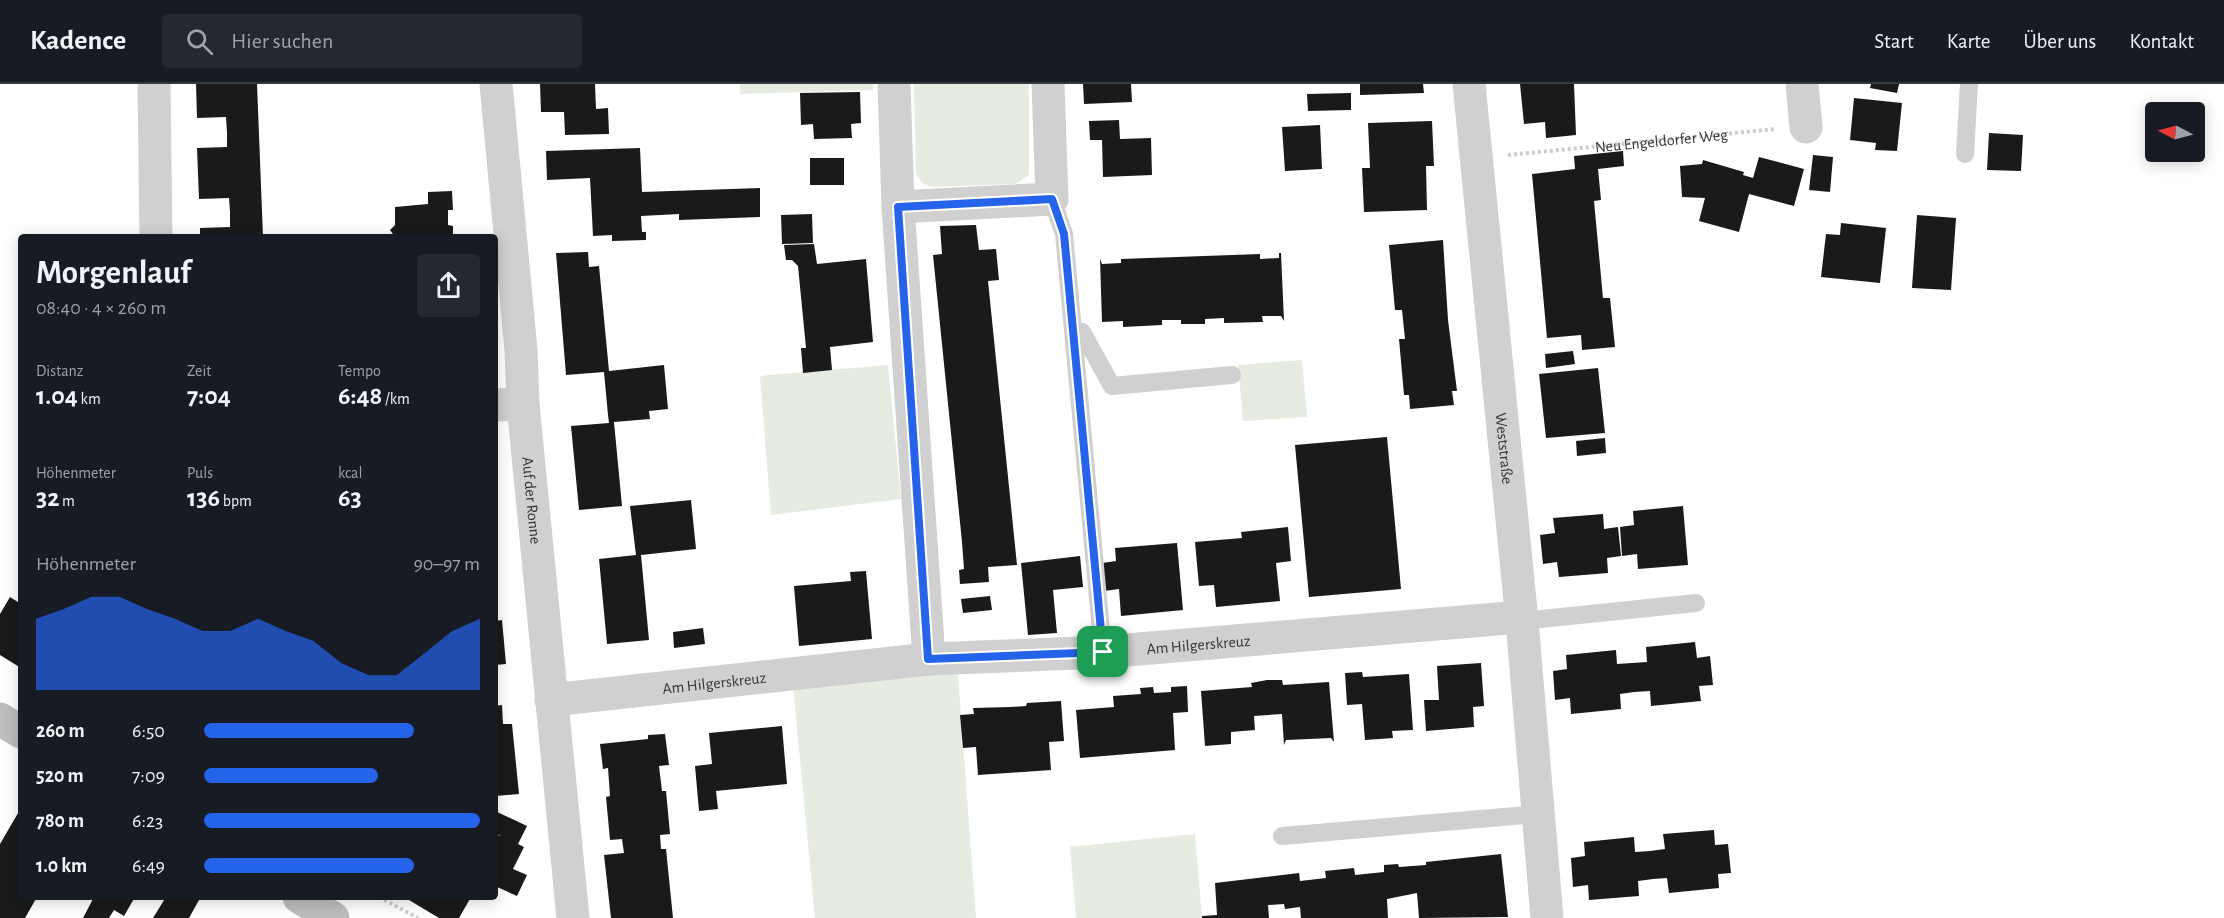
<!DOCTYPE html>
<html lang="de">
<meta charset="utf-8">
<style>
:root{--surface:#171b24;--page:#242831;--text:#f1f3f6;--muted:#9ea1a6;--line:#363941;--accent:#2563eb}
body{margin:0;font-family:"Alegreya Sans",sans-serif;background:var(--page);color:var(--text);height:100vh;display:flex;flex-direction:column;font-size:22px;white-space:nowrap}
*{box-sizing:border-box;margin:0}
p{font-size:20px;color:var(--muted)}
.icon{flex:none;width:33px;height:33px;fill:none;stroke:currentColor;stroke-width:2;stroke-linecap:round;stroke-linejoin:round}
.map{position:relative;flex:1;overflow:hidden}
.sheet{position:absolute;left:18px;top:150px;width:480px;height:666px;display:flex;flex-direction:column;background:var(--surface);border-radius:6px;box-shadow:0 3px 15px #0003}
.sheet>*{flex:none}
.needle{width:39px;rotate:276deg}
.tools{position:absolute;left:2145px;top:18px;display:grid;gap:12px}
.tools a{display:grid;place-items:center;width:60px;height:60px;border-radius:6px;background:var(--surface);box-shadow:0 3px 15px #0003;font-size:30px}
.pin{position:absolute;display:grid;place-items:center;width:51px;height:51px;color:#fff;margin:-26px;border-radius:12px;box-shadow:0 3px 9px #0006}
.round{display:grid;place-items:center;flex:none;width:63px;height:63px;border-radius:6px;background:var(--page)}
.head{display:flex;align-items:center;justify-content:space-between;height:102px;padding:0 18px}
h1{font-size:33px;font-weight:700;line-height:45px}
.stats{display:grid;grid-template-columns:repeat(3,1fr);gap:9px;height:102px;padding:6px 18px}
.stats div{display:grid;align-content:center}
.stats b{font-size:26px;font-weight:700}
.stats small{font-size:16px;font-weight:400}
.stats p{font-size:16px}
.chart{height:168px;padding:12px 18px}
.chart p{display:flex;justify-content:space-between}
.chart svg{width:100%;height:108px;margin-top:6px;fill:var(--accent);opacity:.7}
ul{padding:0 18px;list-style:none;font-size:20px}
li{display:grid;grid-template-columns:96px 72px 1fr;align-items:center;height:45px}
li i{height:15px;border-radius:8px;background:var(--accent)}
header{display:flex;align-items:center;gap:36px;box-sizing:border-box;height:84px;padding:0 30px;background:var(--surface);border-bottom:2px solid var(--line)}
header strong{font-size:28px}
nav{display:flex;gap:33px;margin-inline-start:auto;font-size:21px}
.search{width:420px;height:54px;background:var(--page);display:flex;align-items:center;gap:15px;box-sizing:border-box;padding:0 21px;border-radius:6px;color:var(--muted);font-size:22px}
.map>svg:first-child{display:block}
.green{fill:#e6ecdf}
.building{fill:#1a1a1a}
.lines{fill:none;stroke-linecap:round;stroke-linejoin:round}
.path{stroke:#cdcdcd;stroke-width:4;stroke-dasharray:3 3;stroke-linecap:butt}
.lane{stroke:#d0d0d0;stroke-width:18}
.street{stroke:#d0d0d0;stroke-width:33}
.secondary{stroke:#bdbdbd;stroke-width:33}
.route-casing{stroke:#fff;stroke-width:12}
.route{stroke:#2563eb;stroke-width:8}
.labels{text-anchor:middle;stroke-width:6;stroke-linejoin:round;paint-order:stroke}
.street-label{font-size:16px;fill:#333;stroke:#fff}
</style>
<header>
<strong>Kadence</strong>
<div class="search"><svg class="icon" aria-label="search" viewBox="0 0 24 24"><circle cx="10" cy="10" r="6"/><path d="M15 15l6 6"/></svg>Hier suchen</div>
<nav><a>Start</a><a>Karte</a><a>Über uns</a><a>Kontakt</a></nav>
</header>
<div class="map">
<svg width="2224" height="834" viewBox="0 0 2224 834">
<rect width="100%" height="100%" fill="#fff"/>
<path class="green" d="M740,0H873V6L740,10Z
M914,0H1029V91L1015,100L932,103L922,99L916,89Z
M1302,276L1307,333L1243,337L1238,281Z
M888,281L901,415L771,431L760,292Z
M946,588L958,591L976,834H815L793,601Z
M1195,750L1202,834H1076L1070,763Z"/>
<path class="building" d="M196,0H257L263,153H200V144L230,143V128L229,114L199,115L197,64L227,63V49L226,33L197,34Z
M540,0H595L596,25L608,24L609,50L565,51L564,28H541Z
M1083,0H1131L1132,18L1084,20Z
M1360,0H1423L1424,9L1360,11Z
M1520,0H1574L1576,51L1546,54L1545,38L1524,40Z
M1871,0H1899L1897,9L1870,4Z
M860,8L861,39L851,40L852,54L814,55L813,40L801,41L800,9Z
M1351,9V26L1308,27L1307,10Z
M1854,14L1902,19L1897,67L1875,66L1876,59L1850,56Z
M1119,36L1120,55L1151,54L1152,91L1103,93L1102,56H1090L1089,37Z
M1432,37L1434,82H1426L1427,126L1364,128L1362,84H1370L1368,39Z
M1320,41L1322,85L1285,87L1282,43Z
M1989,49L2023,51L2021,87L1987,86Z
M640,64L642,108L760,104V133L679,136V130L641,132L642,148H646V156L612,157V151L593,152L590,94L547,96L546,67Z
M1623,67L1624,82L1598,85L1601,116L1594,117L1603,214H1610L1615,263L1582,266L1581,251L1547,254L1532,90L1575,85L1574,72Z
M1813,71L1833,73L1830,108L1809,106Z
M1759,73L1804,85L1794,122L1749,110L1739,148L1699,137L1705,114L1682,113L1680,82L1702,80L1703,76L1744,88L1743,91L1753,94Z
M810,74H844V101H810Z
M452,107L453,126H448V141L453,142V153H395L390,146L395,141V123L428,120V108Z
M812,130L813,159L782,160L781,131Z
M1917,131L1956,134L1951,206L1912,204Z
M1841,139L1886,144L1880,199L1821,193L1826,150L1840,151Z
M976,141L979,166L996,165L999,196L988,197L1017,481L988,483L989,498L960,500L959,486L964,485L962,458L933,171L942,170L940,142Z
M1443,156L1448,236L1457,307H1452L1454,321L1410,325L1409,311H1404L1399,255H1405L1402,226H1395L1389,161Z
M814,160L817,180L866,175L873,258L830,263L832,286L803,289L801,264H806L798,182L792,176H786L784,161Z
M588,168L589,183L599,182L609,287L664,281L668,325L649,327L650,335L614,338L622,422L579,426L571,342L609,339L608,331L604,288L566,291L556,169Z
M1279,169H1281L1284,237L1281,232H1262L1263,238L1224,239V234L1205,235V240H1181V236H1162V241L1123,243V237L1102,238L1100,175L1102,180L1121,179V175L1260,170V175L1279,174Z
M1573,267L1575,280L1546,284L1545,270Z
M1598,284L1605,349L1546,354L1539,290Z
M1387,353L1401,505L1309,513L1295,361Z
M1605,354L1606,369L1577,372L1576,357Z
M691,416L696,465L641,471L649,556L607,560L599,475L636,471L630,422Z
M1683,422L1688,481L1638,485L1637,470L1622,472L1620,443L1634,441L1633,427Z
M1603,430L1604,445L1618,443L1621,472L1607,474L1608,489L1559,493L1557,478L1543,480L1540,451L1555,449L1553,434Z
M1288,443L1291,477L1276,479L1280,517L1216,523L1214,501L1199,502L1195,458L1242,454L1241,448Z
M1177,459L1183,526L1121,532L1119,505L1104,507L1102,479L1116,477L1115,464Z
M1080,472L1083,503L1053,506L1057,549L1028,551L1021,479Z
M866,487L872,555L799,562L794,502L851,497L850,488Z
M990,512L992,526L963,529L961,515Z
M10,513L21,520V584L0,571V530Z
M502,536L506,580L495,581V537Z
M703,544L705,560L674,564L673,548Z
M1695,558L1697,574L1710,572L1713,601L1699,602L1701,617L1651,622L1650,607L1634,608L1620,610L1621,625L1571,630L1570,614L1555,616L1553,587L1567,585L1566,571L1616,566L1617,580L1647,578L1646,563Z
M1481,579L1484,622L1473,623L1474,643L1426,647L1424,616H1439L1437,582Z
M1362,588L1363,593L1409,590L1413,646L1392,647L1393,654L1365,656L1362,620L1347,621L1345,589Z
M1267,596H1282L1283,601L1329,598L1334,658L1331,654L1286,656L1284,661L1282,630L1254,632L1255,646L1231,648V660L1205,662L1201,607L1252,603L1251,599Z
M1187,602L1188,628L1173,629L1175,666L1080,674L1076,626L1114,623L1113,612L1141,610L1140,604L1153,603L1154,609L1171,608V603Z
M1061,617L1064,657L1049,658L1051,686L978,691L976,663L963,664L960,631L974,630L973,624L1010,623L1026,622L1027,619Z
M502,621L503,640H512L519,710L495,712V622Z
M782,642L787,700L716,707L718,725L699,727L695,682L712,680L709,649Z
M665,650L669,681L659,682L662,707H666L670,750L660,751L661,765H666L673,834H611L604,771L624,769L622,755L610,756L606,713L610,712L608,684L603,685L600,660L648,655V651Z
M21,724V813H37L25,834H0V760Z
M495,727L527,742L518,760L524,763L513,785L527,791L517,812L495,802V750L501,752L495,749Z
M1714,746L1715,761L1728,760L1731,789L1718,790L1719,804L1669,809L1667,794L1653,795L1638,797L1639,812L1589,816L1588,801L1573,803L1571,774L1585,772L1584,758L1634,753L1635,768L1650,767L1665,765L1663,750Z
M1501,770L1508,833L1419,834L1417,809L1387,815L1388,834H1301L1300,823L1285,825L1284,820L1268,821L1269,834H1202V832L1217,831L1215,799L1299,789L1300,797L1326,794L1325,787L1354,784L1355,791L1384,788V781L1398,780L1399,783L1426,781V778Z
M94,813H135L124,832L114,826L109,834H83Z
M166,813H194L199,816L189,834H153Z
M404,813H471L459,834H439Z"/>
<g class="lines">
<g class="path">
<path id="s1" d="M1508,71L1775,45"/>
<path d="M379,813L418,834"/>
</g>
<path class="lane" d="M1965,70L1969,0
M1052,115L1064,150L1103,568
M1073,248H1082L1112,302L1232,291
M1522,537L1696,519
M1282,752L1538,730"/>
<g class="street">
<path d="M154,0L156,153"/>
<path id="s2" d="M496,0L521,266L523,320L573,834"/>
<path d="M894,0L898,123L929,575"/>
<path id="s3" d="M1469,0L1522,537L1547,834"/>
<path d="M1802,0L1806,43"/>
<path d="M898,123L1052,115L1048,0"/>
<path d="M495,321L523,320"/>
<path id="s4" d="M551,616L929,575L1103,568L1521,533"/>
</g>
<path class="secondary" d="M0,635L21,648
M299,813L333,834"/>
</g>
<g class="lines">
<defs>
<path id="route" d="M1052,115L1064,150L1103,568L928,575L898,123Z"/>
</defs>
<use href="#route" class="route-casing"/>
<use href="#route" class="route"/>
</g>
<g class="labels">
<g class="street-label">
<text dy="6" stroke="none"><textPath href="#s1" startOffset="154">Neu Engeldorfer Weg</textPath></text>
<text dy="6" stroke="none"><textPath href="#s3" startOffset="366">Weststraße</textPath></text>
<text dy="6" stroke="none"><textPath href="#s2" startOffset="418">Auf der Ronne</textPath></text>
<text dy="6" stroke="none"><textPath href="#s4" startOffset="650">Am Hilgerskreuz</textPath></text>
<text dy="6" stroke="none"><textPath href="#s4" startOffset="164">Am Hilgerskreuz</textPath></text>
</g>
</g>
</svg>
<div class="tools">
<a><svg class="needle" viewBox="-14 -14 28 28"><path d="M0-13l5 13h-10z" fill="#e53935"/><path d="M0 13l5-13h-10z" fill="#9ea1a6"/></svg></a>
</div>
<div class="pin" style="left:1103px;top:568px;background:#1e9e55"><svg class="icon" aria-label="arrive" viewBox="0 0 24 24"><path d="M6 21V4h12l-3 4 3 4H6"/></svg></div>
<section class="sheet">
<div class="head"><div><h1>Morgenlauf</h1><p>08:40 · 4 × 260 m</p></div><a class="round"><svg class="icon" aria-label="share" viewBox="0 0 24 24"><path d="M12 15V3M7 8l5-5 5 5M5 13v7h14v-7"/></svg></a></div>
<div class="stats">
<div><p>Distanz</p><b>1.04<small> km</small></b></div>
<div><p>Zeit</p><b>7:04</b></div>
<div><p>Tempo</p><b>6:48<small> /km</small></b></div>
</div>
<div class="stats">
<div><p>Höhenmeter</p><b>32<small> m</small></b></div>
<div><p>Puls</p><b>136<small> bpm</small></b></div>
<div><p>kcal</p><b>63</b></div>
</div>
<div class="chart"><p><span>Höhenmeter</span>90–97 m</p>
<svg viewBox="0 0 160 44" preserveAspectRatio="none"><path d="M0 44V15L10 11L20 6L30 6L40 11L50 15L60 20L70 20L80 15L90 20L100 24L110 33L120 38L130 38L140 29L150 20L160 15V44z"/></svg>
</div>
<ul>
<li><b>260 m</b>6:50<i style="width:76%"></i></li>
<li><b>520 m</b>7:09<i style="width:63%"></i></li>
<li><b>780 m</b>6:23<i style="width:100%"></i></li>
<li><b>1.0 km</b>6:49<i style="width:76%"></i></li>
</ul>
</section>
</div>
